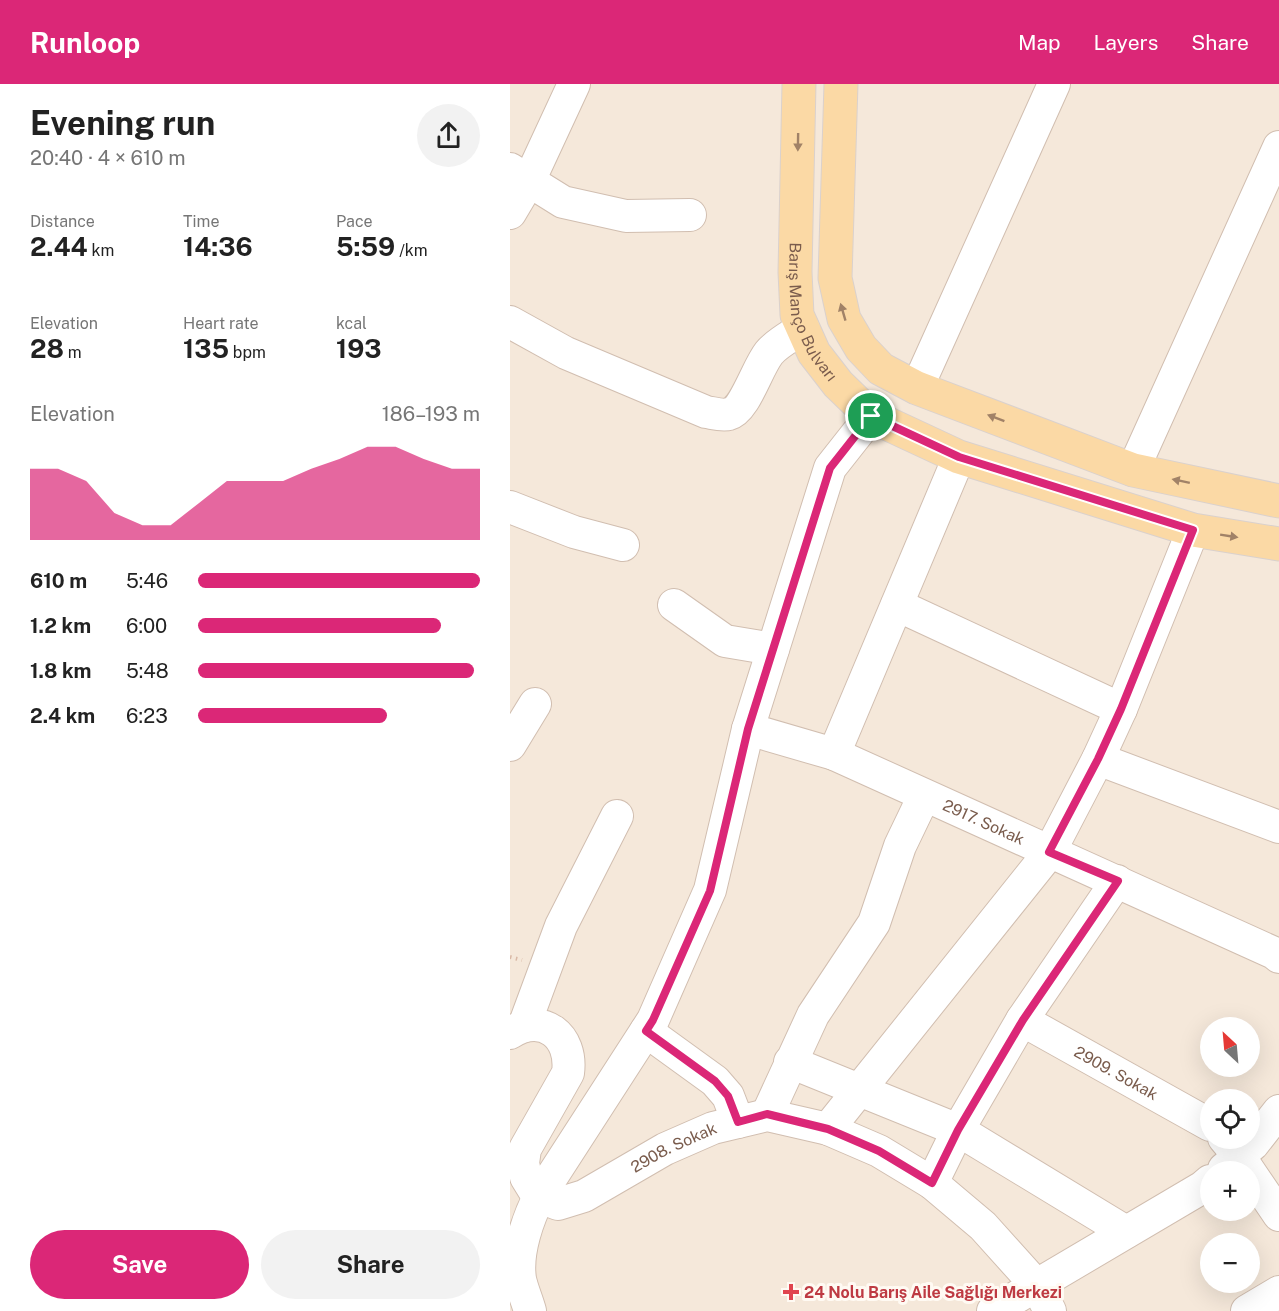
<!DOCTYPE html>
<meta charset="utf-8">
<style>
:root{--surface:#fff;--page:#f2f2f2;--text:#222;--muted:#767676;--accent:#db2777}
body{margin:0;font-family:"Public Sans",sans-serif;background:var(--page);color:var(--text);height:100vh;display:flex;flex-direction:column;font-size:22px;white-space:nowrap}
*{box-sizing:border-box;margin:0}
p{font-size:20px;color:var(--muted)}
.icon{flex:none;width:33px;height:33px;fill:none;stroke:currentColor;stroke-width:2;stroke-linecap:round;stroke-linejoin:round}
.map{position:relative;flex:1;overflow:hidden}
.sheet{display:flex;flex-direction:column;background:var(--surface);width:510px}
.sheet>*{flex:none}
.needle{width:39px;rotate:334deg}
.controls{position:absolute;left:690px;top:933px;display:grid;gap:12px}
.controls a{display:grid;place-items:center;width:60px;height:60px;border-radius:50%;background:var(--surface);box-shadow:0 6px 24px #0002;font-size:30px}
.pin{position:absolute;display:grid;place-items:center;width:51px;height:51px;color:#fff;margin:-26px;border:3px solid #fff;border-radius:50%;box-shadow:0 2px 6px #0007}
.round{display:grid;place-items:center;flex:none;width:63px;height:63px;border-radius:32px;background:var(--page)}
.overview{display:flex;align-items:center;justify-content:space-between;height:102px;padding:0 30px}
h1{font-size:33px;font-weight:700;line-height:45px}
.figures{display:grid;grid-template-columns:repeat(3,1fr);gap:9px;height:102px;padding:6px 30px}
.figures div{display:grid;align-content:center}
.figures b{font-size:26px;font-weight:700}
.figures small{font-size:16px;font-weight:400}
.figures p{font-size:16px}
.chart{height:168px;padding:12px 30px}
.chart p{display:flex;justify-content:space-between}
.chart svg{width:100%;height:108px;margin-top:6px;fill:var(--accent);opacity:.7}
.button{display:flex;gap:12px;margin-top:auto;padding:12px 30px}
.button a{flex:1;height:69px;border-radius:36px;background:var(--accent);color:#fff;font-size:24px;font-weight:700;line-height:69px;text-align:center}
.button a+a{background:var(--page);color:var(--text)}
ul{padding:0 30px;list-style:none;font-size:20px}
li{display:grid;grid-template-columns:96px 72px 1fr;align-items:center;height:45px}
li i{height:15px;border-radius:8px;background:var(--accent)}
header{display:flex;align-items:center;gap:36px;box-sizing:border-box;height:84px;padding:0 30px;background:var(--accent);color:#fff}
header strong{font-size:28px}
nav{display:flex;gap:33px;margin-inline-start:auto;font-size:21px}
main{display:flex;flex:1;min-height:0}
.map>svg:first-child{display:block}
.residential{fill:#f5e8da;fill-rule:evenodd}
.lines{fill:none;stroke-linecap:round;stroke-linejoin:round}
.minor-casing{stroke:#d1beb0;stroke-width:34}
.major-casing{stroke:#dad1cd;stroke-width:35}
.path{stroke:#d9b8a5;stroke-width:4;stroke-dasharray:1.5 4.5;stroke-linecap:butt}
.minor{stroke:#fff;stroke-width:32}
.major{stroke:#fbd9a5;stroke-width:33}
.oneway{fill:#a18267}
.route-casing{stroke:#fff;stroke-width:12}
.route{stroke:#db2777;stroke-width:8}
.health-dot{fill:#e0444e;stroke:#fffaf3;stroke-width:2}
.labels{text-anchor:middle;stroke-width:6;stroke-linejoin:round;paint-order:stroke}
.street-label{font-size:16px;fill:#7a5c4d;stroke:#fffaf3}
.health-label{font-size:16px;font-weight:bold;fill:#be3a42;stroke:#fffaf3;text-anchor:start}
</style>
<header>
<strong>Runloop</strong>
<nav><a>Map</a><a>Layers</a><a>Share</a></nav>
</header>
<main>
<section class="sheet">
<div class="overview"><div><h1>Evening run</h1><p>20:40 · 4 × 610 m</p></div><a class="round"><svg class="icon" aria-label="share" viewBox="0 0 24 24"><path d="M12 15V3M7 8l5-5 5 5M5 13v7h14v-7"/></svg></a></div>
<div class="figures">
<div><p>Distance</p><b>2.44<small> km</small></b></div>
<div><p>Time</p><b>14:36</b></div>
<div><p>Pace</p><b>5:59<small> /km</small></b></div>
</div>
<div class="figures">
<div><p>Elevation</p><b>28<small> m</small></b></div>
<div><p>Heart rate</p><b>135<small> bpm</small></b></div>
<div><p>kcal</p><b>193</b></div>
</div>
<div class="chart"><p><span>Elevation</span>186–193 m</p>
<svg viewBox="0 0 160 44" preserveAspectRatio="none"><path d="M0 44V15L10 15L20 20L30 33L40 38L50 38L60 29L70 20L80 20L90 20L100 15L110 11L120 6L130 6L140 11L150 15L160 15V44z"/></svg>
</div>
<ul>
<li><b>610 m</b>5:46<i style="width:100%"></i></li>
<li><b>1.2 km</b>6:00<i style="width:86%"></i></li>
<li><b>1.8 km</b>5:48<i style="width:98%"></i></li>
<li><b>2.4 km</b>6:23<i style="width:67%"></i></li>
</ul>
<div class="button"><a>Save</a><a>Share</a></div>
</section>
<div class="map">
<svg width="769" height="1227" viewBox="0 0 769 1227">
<rect width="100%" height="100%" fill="#fdf6ec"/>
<path class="residential" d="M0,0H769V1227H0ZM700,944H740V982H700ZM700,1016H740V1054H700ZM700,1088H740V1126H700ZM700,1160H740V1198H700Z"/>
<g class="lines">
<defs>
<g id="minor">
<path d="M0,85L53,118L116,132L180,131"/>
<path d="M0,129L19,97L64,0"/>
<path d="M0,238L56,269L196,328C203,329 212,332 219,330C235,326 247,284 259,269C267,259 283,251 293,244"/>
<path d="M407,304L544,0"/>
<path d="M623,386L769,63"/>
<path d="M0,423L64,448L113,461"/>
<path d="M164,521L215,557L263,565"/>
<path d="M387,521L611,625"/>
<path id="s1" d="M238,645L324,670L764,869L769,873"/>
<path d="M0,661L25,620"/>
<path d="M324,670L449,373"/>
<path d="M588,675L769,743"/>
<path id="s2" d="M512,936L700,1041"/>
<path d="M14,942L51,842L107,732"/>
<path d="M136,947L205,997L218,1012L228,1038"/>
<path id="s3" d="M0,949C33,928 63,952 58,989L15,1065L13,1079L16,1093L24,1106L35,1115L48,1120L74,1112L155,1065L203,1044L257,1031L318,1045L369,1067L422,1099L473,1142L527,1202L540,1227"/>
<path d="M280,978L448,1046L616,1148"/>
<path d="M257,1031L303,931L364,839L390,762L414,712"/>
<path d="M318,1045L539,769L588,675L611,625L683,446"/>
<path d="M714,1054L729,1072L769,1131"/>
<path d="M714,1085L743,1060L769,1027"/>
<path d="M422,1099L448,1046L512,936L607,797"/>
<path d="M20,1227C17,1216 12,1205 10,1195C6,1168 18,1134 30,1111L143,936L200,806L238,645L320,384L361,332"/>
<path d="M483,1227L693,1103L700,1097"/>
<path d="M737,1227L769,1208"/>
</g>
<g id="major">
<path id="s4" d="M289,0L285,188L287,231L304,269L328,300L361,332L449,373L683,446L769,460"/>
<path d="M331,0L325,194L334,235L351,264L371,285L407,304L623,386L769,417"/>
</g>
</defs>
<use href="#minor" class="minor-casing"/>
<use href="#major" class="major-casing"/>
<path class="path" d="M0,873L12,876"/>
<use href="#minor" class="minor"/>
<use href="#major" class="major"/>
</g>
<defs><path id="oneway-solid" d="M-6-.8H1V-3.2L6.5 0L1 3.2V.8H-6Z" transform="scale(1.5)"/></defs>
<g class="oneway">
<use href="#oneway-solid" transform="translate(288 58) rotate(91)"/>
<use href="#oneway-solid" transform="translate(333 228) rotate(-106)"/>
<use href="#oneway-solid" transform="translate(486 334) rotate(-159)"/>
<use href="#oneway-solid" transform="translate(671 397) rotate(-168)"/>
<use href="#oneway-solid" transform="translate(719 452) rotate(9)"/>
</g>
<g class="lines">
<defs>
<path id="route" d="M361,332L449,373L683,446L611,625L588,675L539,768L608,797L513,936L448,1046L422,1099L369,1067L318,1045L257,1030L228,1038L218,1012L205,997L136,947L143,936L200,807L238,645L320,384Z"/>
</defs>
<use href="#route" class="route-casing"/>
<use href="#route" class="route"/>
</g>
<path class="health-dot" d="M278 1199h6v6h6v6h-6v6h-6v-6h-6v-6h6z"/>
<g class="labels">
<g class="street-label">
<text dy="6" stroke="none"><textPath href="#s4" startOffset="232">Barış Manço Bulvarı</textPath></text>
<text dy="6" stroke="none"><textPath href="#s1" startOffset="254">2917. Sokak</textPath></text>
<text dy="6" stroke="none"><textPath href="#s2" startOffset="108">2909. Sokak</textPath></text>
<text dy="6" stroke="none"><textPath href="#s3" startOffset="381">2908. Sokak</textPath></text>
</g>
<g class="health-label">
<text x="294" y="1214">24 Nolu Barış Aile Sağlığı Merkezi</text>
</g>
</g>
</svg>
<div class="controls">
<a><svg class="needle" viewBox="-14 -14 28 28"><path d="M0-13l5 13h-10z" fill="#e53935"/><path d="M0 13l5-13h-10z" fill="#767676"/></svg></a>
<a><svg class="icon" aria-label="locate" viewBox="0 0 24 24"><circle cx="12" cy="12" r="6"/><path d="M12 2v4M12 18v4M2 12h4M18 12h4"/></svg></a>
<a>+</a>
<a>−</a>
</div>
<div class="pin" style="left:361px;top:332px;background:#1e9e55"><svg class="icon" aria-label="arrive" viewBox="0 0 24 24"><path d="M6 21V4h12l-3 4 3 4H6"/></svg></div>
</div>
</main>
